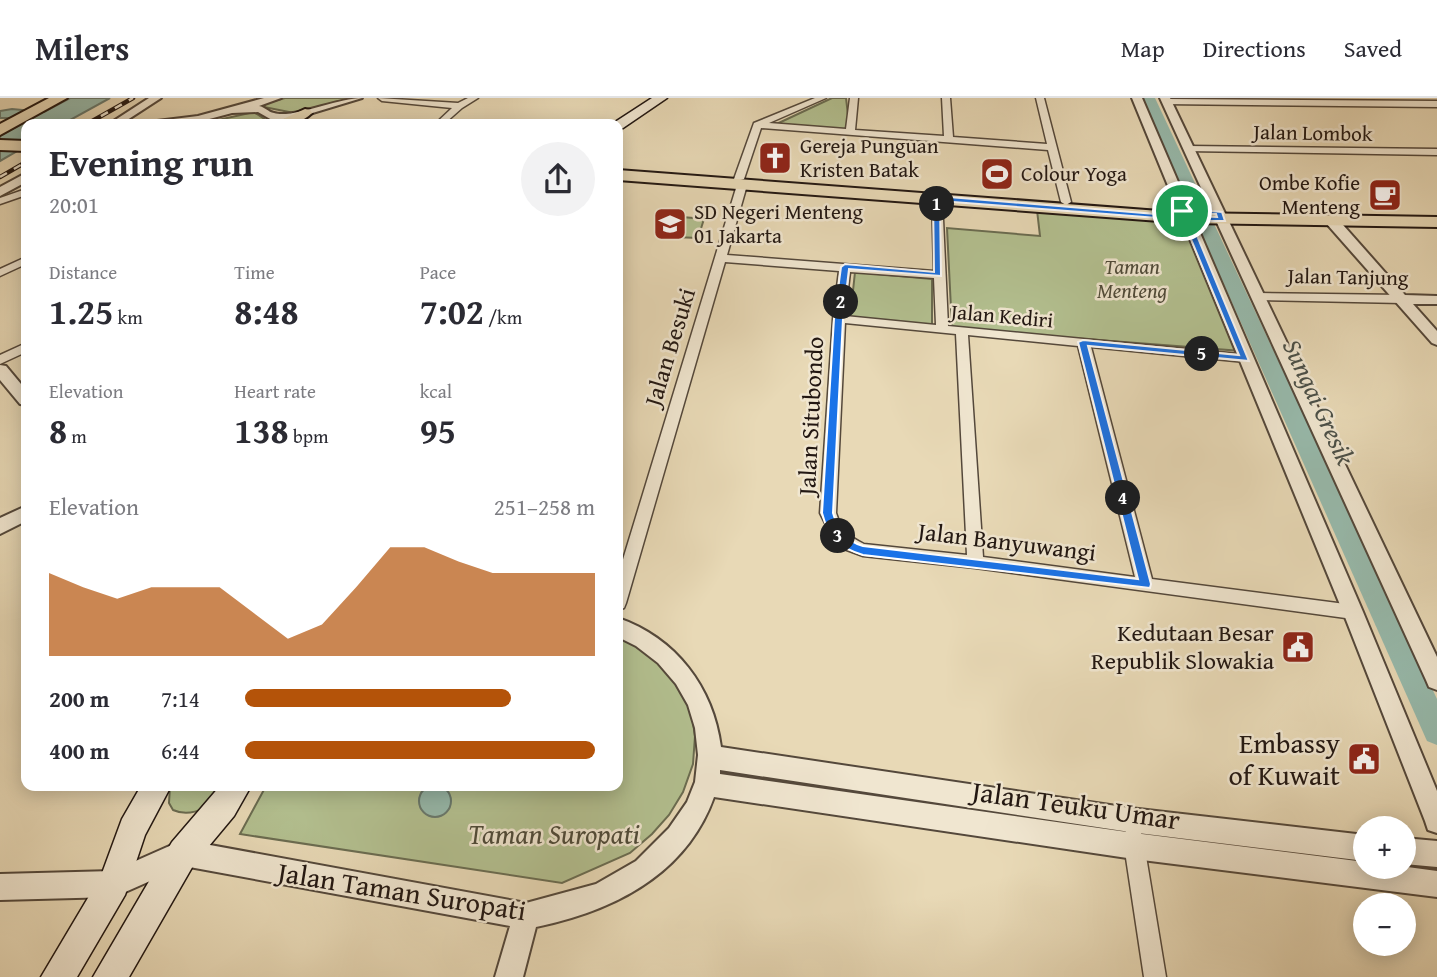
<!DOCTYPE html>
<meta charset="utf-8">
<style>
:root{--surface:#fff;--page:#f2f2f3;--text:#2b2b33;--muted:#7c7c81;--line:#e1e1e2;--accent:#b45309}
body{margin:0;font-family:"Gentium Book Plus",serif;background:var(--page);color:var(--text);height:100vh;display:flex;flex-direction:column;font-size:26px;white-space:nowrap}
*{box-sizing:border-box;margin:0}
p{font-size:23px;color:var(--muted)}
.icon{flex:none;width:38px;height:38px;fill:none;stroke:currentColor;stroke-width:2;stroke-linecap:round;stroke-linejoin:round}
.map{position:relative;flex:1;overflow:hidden}
.drawer{position:absolute;left:21px;top:21px;width:602px;height:672px;display:flex;flex-direction:column;background:var(--surface);border-radius:14px;box-shadow:0 4px 18px #0003}
.drawer>*{flex:none}
.buttons{position:absolute;left:1353px;top:718px;display:grid;gap:14px}
.buttons a{display:grid;place-items:center;width:63px;height:63px;border-radius:50%;background:var(--surface);box-shadow:0 4px 18px #0003;font-size:35px}
.pin{position:absolute;display:grid;place-items:center;width:60px;height:60px;color:#fff;margin:-30px;border:4px solid #fff;border-radius:50%;box-shadow:0 2px 7px #0007}
.km{position:absolute;width:35px;height:35px;margin:-18px;border-radius:50%;background:#222;color:#fff;font-size:19px;line-height:35px;text-align:center}
.round{display:grid;place-items:center;flex:none;width:74px;height:74px;border-radius:37px;background:var(--page)}
.summary{display:flex;align-items:center;justify-content:space-between;height:119px;padding:0 28px}
h1{font-size:38px;font-weight:800;line-height:52px}
.stats{display:grid;grid-template-columns:repeat(3,1fr);gap:10px;height:119px;padding:7px 28px}
.stats div{display:grid;align-content:center}
.stats b{font-size:35px;font-weight:800}
.stats small{font-size:19px;font-weight:400}
.stats p{font-size:19px}
.chart{height:196px;padding:14px 28px}
.chart p{display:flex;justify-content:space-between}
.chart svg{width:100%;height:126px;margin-top:7px;fill:var(--accent);opacity:.7}
ul{padding:0 28px;list-style:none;font-size:23px}
li{display:grid;grid-template-columns:112px 84px 1fr;align-items:center;height:52px}
li i{height:18px;border-radius:9px;background:var(--accent)}
header{display:flex;align-items:center;gap:42px;box-sizing:border-box;height:98px;padding:0 35px;background:var(--surface);border-bottom:2px solid var(--line)}
header strong{font-size:33px}
nav{display:flex;gap:38px;margin-inline-start:auto;font-size:24px}
.map>svg:first-child{display:block}
.green{fill:#b3c090;stroke:#6a6c51;stroke-width:2}
.water{fill:#97baac;stroke:#68796e;stroke-width:2}
.lines{fill:none;stroke-linecap:round;stroke-linejoin:round}
.river{fill:#97baac;fill-rule:evenodd}
.minor-casing{stroke:#54483b;stroke-width:3}
.tertiary-casing{stroke:#54483b;stroke-width:4}
.secondary-casing{stroke:#221712;stroke-width:3}
.primary-casing{stroke:#221712;stroke-width:4}
.minor{fill:#f0e6d0;fill-rule:evenodd}
.tertiary{fill:#f0e6d0;fill-rule:evenodd}
.secondary{fill:#f0e6d0;fill-rule:evenodd}
.primary{fill:#e8d9b6;fill-rule:evenodd}
.rail-casing{stroke:#221712;stroke-width:4.5}
.rail{stroke:#f0e6d0;stroke-width:2.5;stroke-dasharray:8;stroke-linecap:butt}
.route{fill:#1a73e8;stroke:#fff;stroke-width:2;fill-rule:evenodd}
.labels{text-anchor:middle;stroke-width:5;stroke-linejoin:round;paint-order:stroke}
.far-street-label{font-size:21px;fill:#221712;stroke:#f0e6d0}
.far-poi-label{font-size:21px;fill:#221712;stroke:#f0e6d0;text-anchor:start}
.far-park-label{font-size:21px;font-style:italic;fill:#4e4a38;stroke:#f0e6d0}
.street-label{font-size:24px;fill:#221712;stroke:#f0e6d0}
.poi-label{font-size:24px;fill:#221712;stroke:#f0e6d0;text-anchor:end}
.water-label{font-size:26px;font-style:italic;fill:#4b5048;stroke:#f0e6d0}
.near-poi-label{font-size:28px;fill:#221712;stroke:#f0e6d0;text-anchor:end}
.near-street-label{font-size:28px;fill:#221712;stroke:#f0e6d0}
.near-park-label{font-size:28px;font-style:italic;fill:#4e4a38;stroke:#f0e6d0}
</style>
<header>
<strong>Milers</strong>
<nav><a>Map</a><a>Directions</a><a>Saved</a></nav>
</header>
<div class="map">
<svg width="1437" height="879" viewBox="0 0 1437 879">
<rect width="100%" height="100%" fill="#e8d9b6"/>
<filter id="stains"><feTurbulence type="fractalNoise" baseFrequency=".00286" numOctaves="4"/><feColorMatrix values="0 0 0 0 .2 0 0 0 0 .09 0 0 0 0 .02 0 0 0 .5 -.17"/></filter>
<radialGradient id="worn" r=".72"><stop offset=".6" stop-color="#630" stop-opacity="0"/><stop offset="1" stop-color="#630" stop-opacity=".3"/></radialGradient>
<path class="green" d="M285,0H351L294,15L264,9L266,5Z
M832,0H846L850,35L768,30Z
M254,14L266,22L263,26H200Z
M1037,112L1182,121L1242,253L952,231L947,130L1040,138Z
M682,119L704,121L698,140L675,139Z
M855,174L932,181V229L850,221Z
M618,535L670,571L691,611L695,638L693,666L683,694L669,717L652,736L630,755L562,785L240,736L266,688H618Z
M170,688H228C218,706 193,721 173,712L169,705Z"/>
<path class="water" d="M70,0H110L63,26H26V48L0,63V38L32,20H0V13L12,11L44,14Z
M419 703a16 16 0 1 1 32 0a16 16 0 1 1-32 0Z"/>
<g class="lines">
<path class="river" d="M1141,0H1155L1437,601V647L1427,643Z"/>
<defs>
<path id="minor" d="M378,0L458,5L468,0H478L462,10L444,26H435L452,10L382,3Z
M815,0H826L769,25L846,31L850,0H858L855,32L944,38L942,0H950L953,39L1047,46L1036,0H1044L1071,104L1066,107L1061,104L1048,52L761,30L744,81L736,83L734,81L754,25Z
M1167,1L1437,3V9L1164,6L1163,4Z
M1189,48L1437,51V57L1186,53L1184,51Z
M742,84L747,87L727,157L934,173L932,100L937,97L942,100L948,228L1250,257V263L1245,264L1091,249L1152,481L1353,507L1359,509L1361,514L1359,519L1353,521L975,470L863,458L844,451L834,443L820,415L833,221L839,173L725,164L626,505L624,510L618,512V478L737,87ZM850,174L934,180L936,227L845,218ZM845,225L956,236L967,457L864,446C849,439 841,431 836,415ZM968,237L1078,248L1135,479L983,459Z
M26,91V97L0,106V100Z
M26,159V166L0,178V171Z
M1258,195L1402,197L1408,201L1402,205L1254,202L1252,199Z
M26,245V254L0,266V257Z
M1133,730L1140,733L1143,740L1166,879H1144L1123,740L1126,733Z"/>
<path id="tertiary" d="M149,0H161L121,26H109Z
M264,0H281L259,8C265,9 268,14 274,15C292,21 338,0 362,0L296,20L272,22L258,14L232,15L198,24L152,26L157,23L198,18Z
M1132,0H1142L1363,514L1437,693V735L1428,732L1425,723L1343,514Z
M1160,0H1170L1437,559V592L1429,589L1426,582Z
M26,75V84L0,98V89Z
M1331,118L1336,119L1405,197L1437,198V206H1413L1437,233V247L1432,245L1326,125L1325,122Z
M0,267L6,268L26,292V307L20,306L0,282Z
M26,408V423L0,436V420Z
M618,520C676,540 713,589 721,649L1130,710L1365,737V763L1130,734L720,672V676L1134,735L1365,764V768H1400L1437,773V799L1134,761L714,699C686,777 613,813 536,829L523,879H495L510,828L184,768L114,799L0,802V776L113,773L183,742L526,805L596,786L636,763L669,730L687,704L695,684L698,657L695,630L688,607L676,586L658,565L636,548L618,539Z
M1404,740L1437,743V769L1404,766Z"/>
<path id="secondary" d="M652,0H667L623,30L618,31V26H612Z
M141,688H171L145,737L125,797L77,879H41L101,778L122,721Z
M220,688H251L234,718L194,766L129,879H93L172,744Z"/>
<path id="primary" d="M49,0H67L0,37V26Z
M305,11L310,12L312,15C301,26 287,27 272,26Z
M0,42L26,43V53L0,52Z
M618,72L1186,115L1437,119V129L1186,125L618,82Z"/>
</defs>
<use href="#minor" class="minor-casing"/>
<use href="#tertiary" class="tertiary-casing"/>
<use href="#secondary" class="secondary-casing"/>
<use href="#primary" class="primary-casing"/>
<use href="#minor" class="minor"/>
<use href="#tertiary" class="tertiary"/>
<use href="#secondary" class="secondary"/>
<use href="#primary" class="primary"/>
<defs>
<path id="rail" d="M87,26L133,0
M0,79L26,64"/>
</defs>
<use href="#rail" class="rail-casing"/>
<use href="#rail" class="rail"/>
</g>
<path class="route" d="M937,98L1181,118L1178,113L1182,110L1222,114L1225,123H1191L1249,263L1088,248L1151,486L1150,490L863,457C840,450 828,439 822,415L834,221L841,169L845,166L934,174L933,100ZM940,103L1183,122L1239,257L1083,242L1078,244L1138,481L863,448C846,443 838,432 833,415L843,221L849,171L941,178ZM1187,115L1216,116L1217,119L1189,118Z"/>
<defs>
<symbol id="church-square" viewBox="-11 -11 22 22"><rect x="-9" y="-9" width="18" height="18" rx="4" fill="#8f2418" stroke="#f0e6d0"/><path d="M-1.2-6h2.4v3.5h3.3v2.4h-3.3V6h-2.4V-.1h-3.3v-2.4h3.3Z" fill="#fff"/></symbol>
<symbol id="stadium-square" viewBox="-11 -11 22 22"><rect x="-9" y="-9" width="18" height="18" rx="4" fill="#8f2418" stroke="#f0e6d0"/><path d="M0-5a6.5 5 0 1 0 0 10a6.5 5 0 1 0 0-10ZM-3.5-1.8h7v3.6h-7Z" fill="#fff"/></symbol>
<symbol id="cafe-square" viewBox="-11 -11 22 22"><rect x="-9" y="-9" width="18" height="18" rx="4" fill="#8f2418" stroke="#f0e6d0"/><path d="M-5.5-4.5H6V0H3Q3 3.5 0 3.5H-2.5Q-5.5 3.5-5.5 0ZM3-3.2v2h1.7v-2ZM-6 4.5H4V6H-6Z" fill="#fff"/></symbol>
<symbol id="school-square" viewBox="-11 -11 22 22"><rect x="-9" y="-9" width="18" height="18" rx="4" fill="#8f2418" stroke="#f0e6d0"/><path d="M0-5L7-2L0 1L-7-2ZM-4 1L0 2.5L4 1V4Q0 6-4 4Z" fill="#fff"/></symbol>
<symbol id="civic-square" viewBox="-11 -11 22 22"><rect x="-9" y="-9" width="18" height="18" rx="4" fill="#8f2418" stroke="#f0e6d0"/><path d="M-.6-6.5H3V-4.5H.6V-3L4-1V1h2V6H-6V1h2V-1L-.6-3ZM-1.2 2.5V6h2.4V2.5Z" fill="#fff"/></symbol>
</defs>
<g fill-rule="evenodd">
<use href="#church-square" x="756" y="41" width="38" height="38"/>
<use href="#stadium-square" x="978" y="57" width="38" height="38"/>
<use href="#cafe-square" x="1366" y="78" width="38" height="38"/>
<use href="#school-square" x="651" y="107" width="38" height="38"/>
<use href="#civic-square" x="1279" y="530" width="38" height="38"/>
<use href="#civic-square" x="1345" y="642" width="38" height="38"/>
</g>
<g class="labels">
<g class="far-street-label">
<text transform="translate(1313 35) rotate(1)" y="7">Jalan Lombok</text>
<text transform="translate(1348 179) rotate(1)" y="7">Jalan Tanjung</text>
<text transform="translate(1002 218) rotate(5)" y="7">Jalan Kediri</text>
</g>
<g class="far-poi-label">
<text x="800" y="55">Gereja Punguan<tspan x="800" dy="24">Kristen Batak</tspan></text>
<text x="1021" y="83">Colour Yoga</text>
<text x="1360" y="92" text-anchor="end">Ombe Kofie<tspan x="1360" dy="24">Menteng</tspan></text>
<text x="694" y="121">SD Negeri Menteng<tspan x="694" dy="24">01 Jakarta</tspan></text>
</g>
<g class="far-park-label">
<text x="1132" y="176">Taman<tspan x="1132" dy="24">Menteng</tspan></text>
</g>
<g class="street-label">
<text transform="translate(670 249) rotate(-73)" y="8">Jalan Besuki</text>
<text transform="translate(811 318) rotate(-87)" y="8">Jalan Situbondo</text>
<text transform="translate(1007 444) rotate(7)" y="8">Jalan Banyuwangi</text>
</g>
<g class="poi-label">
<text x="1274" y="543">Kedutaan Besar<tspan x="1274" dy="28">Republik Slowakia</tspan></text>
</g>
<g class="water-label">
<text transform="translate(1319 304) rotate(65)" y="9">Sungai Gresik</text>
</g>
<g class="near-poi-label">
<text x="1340" y="655">Embassy<tspan x="1340" dy="32">of Kuwait</tspan></text>
</g>
<g class="near-street-label">
<text transform="translate(1076 707) rotate(8)" y="10">Jalan Teuku Umar</text>
<text transform="translate(402 793) rotate(9)" y="10">Jalan Taman Suropati</text>
</g>
<g class="near-park-label">
<text x="554" y="746">Taman Suropati</text>
</g>
</g>
<rect width="100%" height="100%" filter="url(#stains)"/>
<rect width="100%" height="100%" fill="url(#worn)"/>
</svg>
<div class="buttons">
<a>+</a>
<a>−</a>
</div>
<div class="pin" style="left:1182px;top:113px;background:#1e9e55"><svg class="icon" aria-label="arrive" viewBox="0 0 24 24"><path d="M6 21V4h12l-3 4 3 4H6"/></svg></div>
<b class="km" style="left:937px;top:106px">1</b>
<b class="km" style="left:841px;top:204px">2</b>
<b class="km" style="left:838px;top:438px">3</b>
<b class="km" style="left:1123px;top:400px">4</b>
<b class="km" style="left:1202px;top:256px">5</b>
<section class="drawer">
<div class="summary"><div><h1>Evening run</h1><p>20:01</p></div><a class="round"><svg class="icon" aria-label="share" viewBox="0 0 24 24"><path d="M12 15V3M7 8l5-5 5 5M5 13v7h14v-7"/></svg></a></div>
<div class="stats">
<div><p>Distance</p><b>1.25<small> km</small></b></div>
<div><p>Time</p><b>8:48</b></div>
<div><p>Pace</p><b>7:02<small> /km</small></b></div>
</div>
<div class="stats">
<div><p>Elevation</p><b>8<small> m</small></b></div>
<div><p>Heart rate</p><b>138<small> bpm</small></b></div>
<div><p>kcal</p><b>95</b></div>
</div>
<div class="chart"><p><span>Elevation</span>251–258 m</p>
<svg viewBox="0 0 160 44" preserveAspectRatio="none"><path d="M0 44V15L10 20L20 24L30 20L40 20L50 20L60 29L70 38L80 33L90 20L100 6L110 6L120 11L130 15L140 15L150 15L160 15V44z"/></svg>
</div>
<ul>
<li><b>200 m</b>7:14<i style="width:76%"></i></li>
<li><b>400 m</b>6:44<i style="width:100%"></i></li>
</ul>
</section>
</div>
